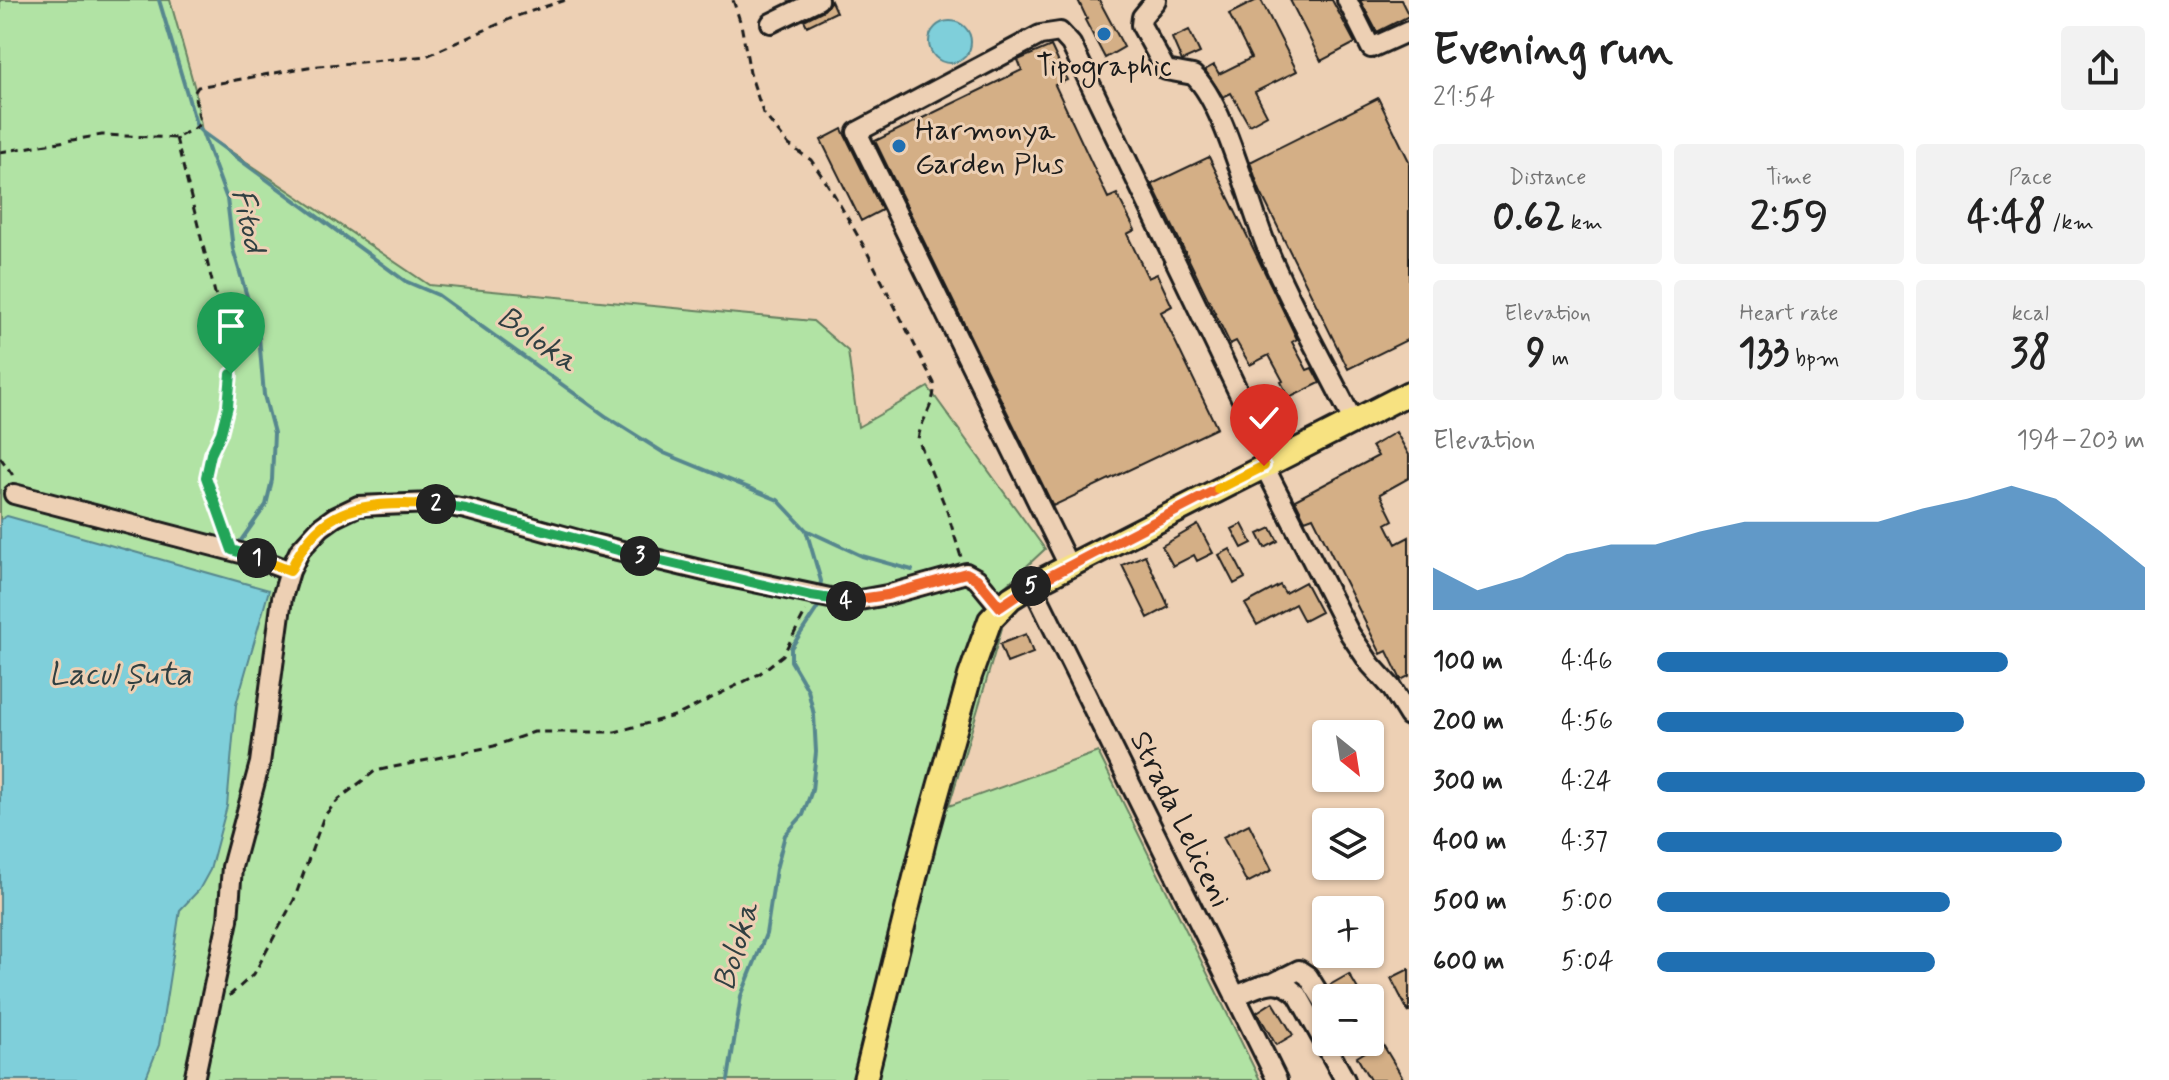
<!DOCTYPE html>
<meta charset="utf-8">
<style>
:root{--surface:#fff;--page:#f2f2f2;--text:#222;--muted:#767676;--accent:#1f6fb2}
body{margin:0;font-family:Mynerve,sans-serif;background:var(--page);color:var(--text);height:100vh;display:flex;flex-direction:column;font-size:30px;white-space:nowrap}
*{box-sizing:border-box;margin:0}
p{font-size:26px;color:var(--muted)}
.icon{flex:none;width:44px;height:44px;fill:none;stroke:currentColor;stroke-width:2;stroke-linecap:round;stroke-linejoin:round}
.map{position:relative;flex:1;overflow:hidden}
.panel{display:flex;flex-direction:column;background:var(--surface);width:760px}
.panel>*{flex:none}
.needle{width:52px;rotate:150deg}
.buttons{position:absolute;left:1312px;top:720px;display:grid;gap:16px}
.buttons a{display:grid;place-items:center;width:72px;height:72px;border-radius:8px;background:var(--surface);box-shadow:0 2px 6px #0004;font-size:40px}
.pin{position:absolute;display:grid;place-items:center;width:68px;height:68px;color:#fff;margin:-82px -34px;border-radius:50% 50% 50% 0;rotate:-45deg;box-shadow:0 0 8px #0007}
.pin .icon{rotate:45deg}
.km{position:absolute;width:40px;height:40px;margin:-20px;border-radius:50%;background:#222;color:#fff;font-size:22px;line-height:40px;text-align:center}
.round{display:grid;place-items:center;flex:none;width:84px;height:84px;border-radius:8px;background:var(--page)}
.head{display:flex;align-items:center;justify-content:space-between;height:136px;padding:0 24px}
h1{font-size:44px;font-weight:800;line-height:60px}
.metrics{display:grid;grid-template-columns:repeat(3,1fr);gap:12px;height:136px;padding:8px 24px}
.metrics div{display:grid;align-content:center;border-radius:8px;background:var(--page);text-align:center}
.metrics b{font-size:40px;font-weight:800}
.metrics small{font-size:22px;font-weight:400}
.metrics p{font-size:22px}
.chart{height:224px;padding:16px 24px}
.chart p{display:flex;justify-content:space-between}
.chart svg{width:100%;height:144px;margin-top:8px;fill:var(--accent);opacity:.7}
ul{padding:0 24px;list-style:none;font-size:26px}
li{display:grid;grid-template-columns:128px 96px 1fr;align-items:center;height:60px}
li i{height:20px;border-radius:10px;background:var(--accent)}
main{display:flex;flex:1;min-height:0}
.map>svg:first-child{display:block}
.green{fill:#b1e3a4;stroke:#668060;stroke-width:2}
.water{fill:#7fcfda;stroke:#57878e;stroke-width:2}
.lines{fill:none;stroke-linecap:round;stroke-linejoin:round}
.stream{stroke:#57878e;stroke-width:4}
.building{fill:#d4af86;stroke:#1c1c1c;stroke-width:2}
.minor-casing{stroke:#1c1c1c;stroke-width:24}
.major-casing{stroke:#1c1c1c;stroke-width:28}
.path{stroke:#1c1c1c;stroke-width:3;stroke-dasharray:8 6;stroke-linecap:butt}
.minor{stroke:#edd0b4;stroke-width:18}
.major{stroke:#f7e281;stroke-width:22}
.split-1-casing{stroke:#fff;stroke-width:16}
.split-2-casing{stroke:#fff;stroke-width:16}
.split-3-casing{stroke:#fff;stroke-width:16}
.split-4-casing{stroke:#fff;stroke-width:16}
.split-5-casing{stroke:#fff;stroke-width:16}
.split-6-casing{stroke:#fff;stroke-width:16}
.split-7-casing{stroke:#fff;stroke-width:16}
.split-1{stroke:#22a559;stroke-width:10}
.split-2{stroke:#f5b400;stroke-width:10}
.split-3{stroke:#22a559;stroke-width:10}
.split-4{stroke:#22a559;stroke-width:10}
.split-5{stroke:#f0652b;stroke-width:10}
.split-6{stroke:#f0652b;stroke-width:10}
.split-7{stroke:#f5b400;stroke-width:10}
.poi-dot{fill:#1f6fb2;stroke:#edd0b4;stroke-width:3}
.labels{text-anchor:middle;stroke-width:6;stroke-linejoin:round;paint-order:stroke}
.poi-label{font-size:30px;fill:#1c1c1c;stroke:#edd0b4}
.street-label{font-size:30px;fill:#1c1c1c;stroke:#edd0b4}
.water-label{font-size:32px;font-style:italic;fill:#304042;stroke:#edd0b4}
</style>
<main>
<div class="map">
<svg width="1409" height="1080" viewBox="0 0 1409 1080">
<rect width="100%" height="100%" fill="#edd0b4"/>
<filter id="ink" filterUnits="userSpaceOnUse"><feTurbulence type="fractalNoise" baseFrequency=".0125" numOctaves="2"/><feDisplacementMap in="SourceGraphic" scale="16" xChannelSelector="R" yChannelSelector="G"/><feConvolveMatrix kernelMatrix="1 2 1 2 8 2 1 2 1" color-interpolation-filters="sRGB"/></filter>
<g filter="url(#ink)">
<path class="green" d="M0,0H170L195,89L202,132L429,285L813,321L848,351L858,427L928,387L1045,549L984,606L1002,628L949,806L1098,752L1260,1080H0Z"/>
<path class="water" d="M929 42a21 21 0 1 1 42 0a21 21 0 1 1-42 0Z
M7,516L269,590L236,705L227,806L210,870L199,890L180,910L159,1045L145,1080H0V520Z"/>
<g class="lines">
<path class="stream" d="M159,0L197,127L202,132L227,199L233,249L259,337L264,395L274,433L272,480L266,505L240,542
M202,132L405,281L438,295L607,417L664,453L778,500L806,530L821,581L820,588
M806,530L862,556L912,570
M728,1080L741,996L766,934L776,869L785,835L803,815L812,790L816,752L814,715L808,690L791,661V648L818,607"/>
</g>
<path class="building" d="M1078,0H1099L1124,47L1105,58L1085,20L1087,19Z
M1257,0H1261L1297,71L1255,92L1267,115L1249,125L1231,93L1223,97L1205,70L1214,65L1219,74L1251,58L1229,14Z
M1290,0H1332L1355,43L1321,61Z
M1360,0H1401L1409,16L1377,32Z
M831,1L836,12L807,26L804,20L824,10Z
M1189,30L1200,53L1182,61L1172,38Z
M1051,46L1067,80L1055,85L1108,198L1117,194L1135,230L1127,234L1148,278L1157,274L1172,306L1161,312L1217,428L1053,506L875,141L1022,70L1018,60Z
M1378,98L1409,161V339L1348,369L1260,191L1250,162Z
M842,129L882,210L861,221L821,140Z
M1209,157L1297,339L1292,342L1307,370L1312,368L1320,383L1289,398L1281,382L1283,381L1269,355L1250,365L1236,341L1230,344L1152,184Z
M1396,432L1409,455V478L1380,494L1393,520L1386,524L1396,544L1409,537V676L1401,680L1387,651L1381,654L1313,517L1305,520L1295,500L1378,456L1372,446Z
M1242,524L1252,543L1242,548L1232,529Z
M1198,525L1213,553L1197,561L1194,555L1173,566L1162,546Z
M1271,528L1278,541L1265,548L1258,534Z
M1230,549L1245,578L1234,584L1219,555Z
M1145,555L1169,607L1148,618L1122,565Z
M1305,582L1321,612L1304,621L1295,604L1257,625L1245,604L1280,585L1285,593Z
M1026,634L1033,653L1007,663L1000,644Z
M1249,824L1272,870L1247,883L1223,837Z
M1409,969V1013L1391,978Z
M1349,974L1363,998H1336L1328,986Z
M1273,1002L1293,1035L1276,1045L1257,1012Z
M1370,1023L1404,1080H1370L1357,1057L1370,1049Z"/>
<g class="lines">
<defs>
<path id="minor" d="M1156,0L1142,17L1141,25L1166,70L1193,75C1224,101 1250,209 1268,250C1292,308 1325,364 1353,421
M1347,0L1371,48L1409,31
M771,23L818,0
M1264,466L1350,634L1371,665L1391,687L1409,716
M14,494L248,555L290,571
M1069,566L857,132L1040,35L1060,32L1071,44L1272,462
M1032,585L1277,1080
M1275,982L1299,970L1308,976L1326,1005
M1235,996C1261,987 1275,973 1298,995L1345,1080
M194,1080L228,920L232,867L260,763L282,598L290,571L300,550L321,527L335,517L358,506L432,503L466,509L589,543L725,576L849,602L887,595L966,573L977,579L1000,607"/>
<path id="major" d="M865,1080L925,837L970,676L990,620L1011,598L1032,585L1409,393"/>
</defs>
<use href="#minor" class="minor-casing"/>
<use href="#major" class="major-casing"/>
<path class="path" d="M733,0L741,24L750,73L763,113L789,145L811,160L832,191L866,250L934,383C936,404 921,419 918,439L947,511L961,557
M176,138L217,301L231,374L228,406L221,433L211,454L206,477L225,532
M0,152L102,135L176,138L197,127L200,122L194,93L198,87L308,67L426,56L517,16L565,0
M0,457L12,474L13,480
M229,996L254,974L294,900L324,816L339,799L375,771L494,746L534,732H615L678,715L759,674L783,655L806,611"/>
<use href="#minor" class="minor"/>
<use href="#major" class="major"/>
</g>
</g>
<g class="lines" filter="url(#ink)">
<defs>
<path id="split-1" d="M231,374L228,406L221,433L211,454L206,477L232,550L257,558"/>
<path id="split-2" d="M257,558L290,571C315,517 348,503 405,504C415,505 426,503 436,504"/>
<path id="split-3" d="M436,504L466,509L640,556"/>
<path id="split-4" d="M640,556L811,596L846,601"/>
<path id="split-5" d="M846,601L887,595L966,573L977,579L1000,607L1031,586"/>
<path id="split-6" d="M1031,586L1218,489"/>
<path id="split-7" d="M1218,489L1264,466"/>
</defs>
<use href="#split-1" class="split-1-casing"/>
<use href="#split-2" class="split-2-casing"/>
<use href="#split-3" class="split-3-casing"/>
<use href="#split-4" class="split-4-casing"/>
<use href="#split-5" class="split-5-casing"/>
<use href="#split-6" class="split-6-casing"/>
<use href="#split-7" class="split-7-casing"/>
<use href="#split-1" class="split-1"/>
<use href="#split-2" class="split-2"/>
<use href="#split-3" class="split-3"/>
<use href="#split-4" class="split-4"/>
<use href="#split-5" class="split-5"/>
<use href="#split-6" class="split-6"/>
<use href="#split-7" class="split-7"/>
</g>
<g class="poi-dot">
<circle cx="1104" cy="34" r="8"/>
<circle cx="899" cy="146" r="8"/>
</g>
<g class="labels">
<g class="poi-label">
<text x="1104" y="75">Tipographic</text>
<text x="915" y="139" text-anchor="start">Harmonya<tspan x="915" dy="34">Garden Plus</tspan></text>
</g>
<g class="street-label">
<text transform="translate(1181 819) rotate(64)" y="10">Strada Leliceni</text>
</g>
<g class="water-label">
<text transform="translate(250 220) rotate(77)" y="11">Fitod</text>
<text transform="translate(538 338) rotate(35)" y="11">Boloka</text>
<text x="120" y="684">Lacul Șuta</text>
<text transform="translate(735 946) rotate(-73)" y="11">Boloka</text>
</g>
</g>
</svg>
<div class="buttons">
<a><svg class="needle" viewBox="-14 -14 28 28"><path d="M0-13l5 13h-10z" fill="#e53935"/><path d="M0 13l5-13h-10z" fill="#767676"/></svg></a>
<a><svg class="icon" aria-label="layers" viewBox="0 0 24 24"><path d="M12 4l9 5-9 5-9-5zM3 14l9 5 9-5"/></svg></a>
<a>+</a>
<a>−</a>
</div>
<div class="pin" style="left:231px;top:374px;background:#1e9e55"><svg class="icon" aria-label="arrive" viewBox="0 0 24 24"><path d="M6 21V4h12l-3 4 3 4H6"/></svg></div>
<div class="pin" style="left:1264px;top:466px;background:#d93025"><svg class="icon" aria-label="check" viewBox="0 0 24 24"><path d="M5 12l5 5 9-10"/></svg></div>
<b class="km" style="left:257px;top:558px">1</b>
<b class="km" style="left:436px;top:504px">2</b>
<b class="km" style="left:640px;top:556px">3</b>
<b class="km" style="left:846px;top:601px">4</b>
<b class="km" style="left:1031px;top:586px">5</b>
</div>
<section class="panel">
<div class="head"><div><h1>Evening run</h1><p>21:54</p></div><a class="round"><svg class="icon" aria-label="share" viewBox="0 0 24 24"><path d="M12 15V3M7 8l5-5 5 5M5 13v7h14v-7"/></svg></a></div>
<div class="metrics">
<div><p>Distance</p><b>0.62<small> km</small></b></div>
<div><p>Time</p><b>2:59</b></div>
<div><p>Pace</p><b>4:48<small> /km</small></b></div>
</div>
<div class="metrics">
<div><p>Elevation</p><b>9<small> m</small></b></div>
<div><p>Heart rate</p><b>133<small> bpm</small></b></div>
<div><p>kcal</p><b>38</b></div>
</div>
<div class="chart"><p><span>Elevation</span>194–203 m</p>
<svg viewBox="0 0 160 44" preserveAspectRatio="none"><path d="M0 44V31L10 38L20 34L30 27L40 24L50 24L60 20L70 17L80 17L90 17L100 17L110 13L120 10L130 6L140 10L150 20L160 31V44z"/></svg>
</div>
<ul>
<li><b>100 m</b>4:46<i style="width:72%"></i></li>
<li><b>200 m</b>4:56<i style="width:63%"></i></li>
<li><b>300 m</b>4:24<i style="width:100%"></i></li>
<li><b>400 m</b>4:37<i style="width:83%"></i></li>
<li><b>500 m</b>5:00<i style="width:60%"></i></li>
<li><b>600 m</b>5:04<i style="width:57%"></i></li>
</ul>
</section>
</main>
